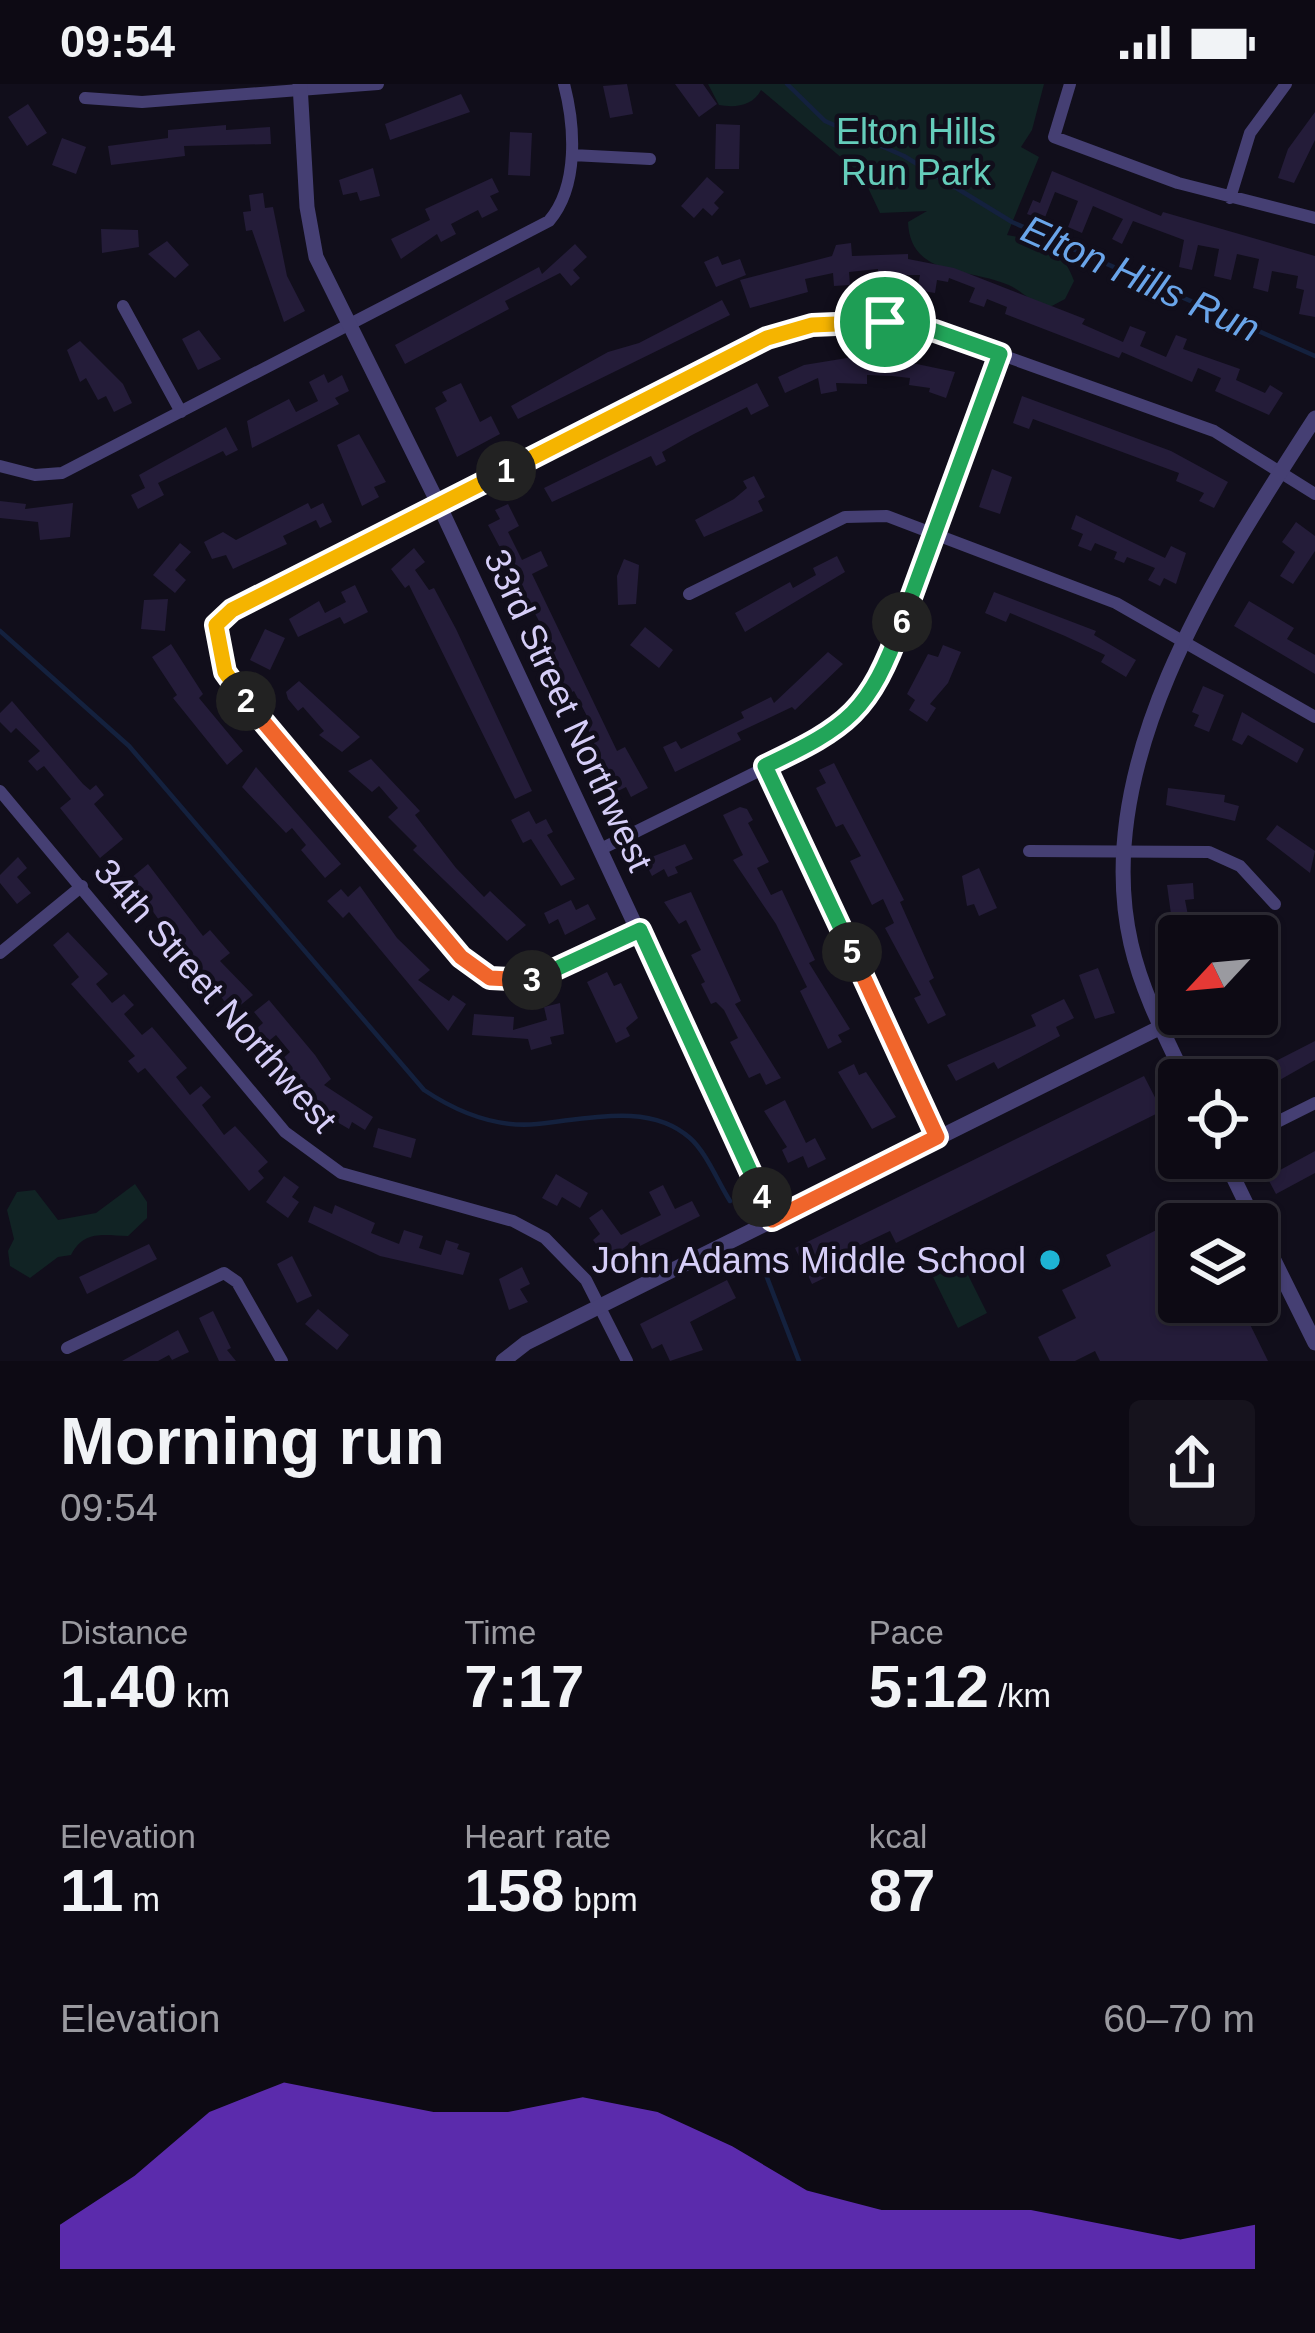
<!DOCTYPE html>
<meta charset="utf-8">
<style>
:root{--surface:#0d0a14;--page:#16131d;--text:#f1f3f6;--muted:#9a9aa0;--line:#2d2b34;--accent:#7c3aed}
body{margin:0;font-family:Helvetica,sans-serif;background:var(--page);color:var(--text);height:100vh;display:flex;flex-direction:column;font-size:45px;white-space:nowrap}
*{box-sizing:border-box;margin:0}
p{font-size:39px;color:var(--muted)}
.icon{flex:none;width:66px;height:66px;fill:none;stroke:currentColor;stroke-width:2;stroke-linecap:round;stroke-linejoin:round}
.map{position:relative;height:1277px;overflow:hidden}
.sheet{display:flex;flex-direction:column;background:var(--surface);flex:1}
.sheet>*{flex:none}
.needle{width:78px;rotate:244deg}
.tools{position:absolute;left:1158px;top:831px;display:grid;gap:24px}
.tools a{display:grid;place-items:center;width:120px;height:120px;border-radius:12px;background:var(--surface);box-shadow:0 3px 9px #0004,0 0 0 3px var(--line);font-size:60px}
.pin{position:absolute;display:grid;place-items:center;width:102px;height:102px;color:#fff;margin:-51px;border:6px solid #fff;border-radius:50%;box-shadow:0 3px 12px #0007}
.km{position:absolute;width:60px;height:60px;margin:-30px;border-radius:50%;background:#222;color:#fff;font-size:33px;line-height:60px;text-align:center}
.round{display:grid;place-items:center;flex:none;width:126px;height:126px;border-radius:12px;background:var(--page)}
.head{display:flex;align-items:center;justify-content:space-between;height:204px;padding:0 60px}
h1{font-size:66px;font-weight:800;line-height:90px}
.metrics{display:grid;grid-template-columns:repeat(3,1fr);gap:18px;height:204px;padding:12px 60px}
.metrics div{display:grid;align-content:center}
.metrics b{font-size:60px;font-weight:800}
.metrics small{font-size:33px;font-weight:400}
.metrics p{font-size:33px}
.chart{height:336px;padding:24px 60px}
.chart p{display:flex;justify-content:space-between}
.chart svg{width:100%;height:216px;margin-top:12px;fill:var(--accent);opacity:.7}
.status{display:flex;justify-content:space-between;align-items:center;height:84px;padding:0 60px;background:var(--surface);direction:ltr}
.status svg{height:33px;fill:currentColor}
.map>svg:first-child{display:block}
.green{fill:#112324}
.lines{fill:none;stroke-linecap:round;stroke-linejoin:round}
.stream{stroke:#14213e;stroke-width:4.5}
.building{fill:#241c39}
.minor{stroke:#453f73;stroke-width:12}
.tertiary{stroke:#453f73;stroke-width:15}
.split-1-casing{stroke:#fff;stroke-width:24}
.split-2-casing{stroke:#fff;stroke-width:24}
.split-3-casing{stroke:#fff;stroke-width:24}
.split-4-casing{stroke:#fff;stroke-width:24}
.split-5-casing{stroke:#fff;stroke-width:24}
.split-6-casing{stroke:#fff;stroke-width:24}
.split-7-casing{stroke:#fff;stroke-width:24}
.split-1{stroke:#f5b400;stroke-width:15}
.split-2{stroke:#f5b400;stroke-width:15}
.split-3{stroke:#f0652b;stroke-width:15}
.split-4{stroke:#22a559;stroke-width:15}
.split-5{stroke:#f0652b;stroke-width:15}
.split-6{stroke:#22a559;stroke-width:15}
.split-7{stroke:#22a559;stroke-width:15}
.poi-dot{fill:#1eb4d4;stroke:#110e1b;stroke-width:4.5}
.labels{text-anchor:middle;stroke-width:9;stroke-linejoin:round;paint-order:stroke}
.park-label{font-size:36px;fill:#65cdbb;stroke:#110e1b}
.street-label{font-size:36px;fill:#d6cef8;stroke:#110e1b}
.poi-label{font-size:36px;fill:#d6cef8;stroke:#110e1b;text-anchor:end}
.water-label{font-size:39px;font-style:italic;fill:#6aa5ea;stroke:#110e1b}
</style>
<div class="status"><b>09:54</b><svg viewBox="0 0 49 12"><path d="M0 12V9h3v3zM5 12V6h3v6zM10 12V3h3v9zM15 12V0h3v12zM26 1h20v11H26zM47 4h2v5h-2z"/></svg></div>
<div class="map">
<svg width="1315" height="1277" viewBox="0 0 1315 1277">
<rect width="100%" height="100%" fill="#110e1b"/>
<path class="green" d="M708,0H1044L1032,46L1021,63L1039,73L1007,151C1040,156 1063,165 1074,197L1065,215L1048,224C1031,219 1022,206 1006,200C968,184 910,193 908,138L927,127L880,129L862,91L761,6C753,22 735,24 719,21Z
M135,1100L147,1118V1134L128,1152C102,1151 84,1146 71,1171L58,1173L30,1194L10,1182L8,1167L14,1155L7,1126L17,1108L35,1106L58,1136L96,1129Z
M962,1179L987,1229L958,1244L933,1193Z"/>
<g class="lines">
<path class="stream" d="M787,0L825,37L904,72L1012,138L1315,272
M0,547L129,662L424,1006C457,1028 496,1044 537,1040C583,1036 649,1017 690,1054C706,1068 718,1098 730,1117
M763,1183L799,1277"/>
</g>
<path class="building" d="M627,0L633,30L610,34L603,2Z
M675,0H703L717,20L699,33Z
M461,10L470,28L390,56L385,40Z
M28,20L47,49L27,62L8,33Z
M1315,28V56L1294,99L1278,94L1288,65Z
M716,40L740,41L739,85H715Z
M226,41V46L270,43L271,60L184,62L185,72L111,81L108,62L168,54V46Z
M510,48L532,49L530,92L508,91Z
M62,54L86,63L76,90L52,81Z
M373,84L380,112L360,117L357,108L343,111L339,96Z
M1052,87L1161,132L1163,128L1315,172V233L1299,230L1304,206L1296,204L1298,192L1272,187L1268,208L1253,204L1259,175L1237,170L1231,196L1214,192L1219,165L1198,161L1192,186L1179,183L1184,156L1133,137L1122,160L1112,155L1123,135L1093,122L1082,149L1068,143L1078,117L1055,108L1044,136L1027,130L1033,116L1040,119Z
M707,93L724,108L714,119L719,124L712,132L703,124L694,134L681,122Z
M492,94L499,108L490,112L498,126L482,134L478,126L451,140L456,150L441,158L437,150L401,175L391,155L430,136L425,125Z
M263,109L265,124L273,123L287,192L305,227L284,238L252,146L246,147L243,128L251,127L249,111Z
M101,145L138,146L139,163L102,169Z
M167,157L189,181L175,194L148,170Z
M851,159L852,172L908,170V175L954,184L1085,235L1082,240L1123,258L1130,242L1146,248L1140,262L1166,273L1176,251L1187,255L1183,265L1240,285L1236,296L1265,309L1270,301L1283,309L1269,331L1215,307L1221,294L1198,284L1192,298L1122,268L1119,274L1005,230L1007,223L987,215L984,223L969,218L975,204L949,194L948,198L937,196L935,209L917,206L920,191H892V204L878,203V185L849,188L850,201L834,202L833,189L805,195L808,208L750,224L740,196L832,172L836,161Z
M575,160L587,173L573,186L580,194L571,202L560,189L505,217L509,225L405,280L395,261L539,183L542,190Z
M718,172L722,181L740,175L746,191L716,203L704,178Z
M722,216L730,231L518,335L511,322L608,268L639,259Z
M199,246L221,275L198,286L182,255Z
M80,257L123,300L132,319L114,328L106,312L98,316L86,294L80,298L67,266Z
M847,274L893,275L955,288L946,314L929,308L930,304L909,301L910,294L892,292L867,291V300L836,299L837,307L821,310L818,294L785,309L778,293L804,281Z
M324,290L328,299L342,291L349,307L335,314L339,320L252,364L247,337L289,315L296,328L318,317L309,298Z
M461,299L480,338L491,332L500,350L457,373L435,324L447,317L442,308Z
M757,299L769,322L751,331L747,323L692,351L662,368L666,377L656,382L651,372L552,418L544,404Z
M1022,312L1171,367L1228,398L1214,424L1199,417L1204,409L1176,397L1179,389L1033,335L1029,345L1013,339Z
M226,343L238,366L226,372L223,367L158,399L164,411L138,425L131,411L145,404L139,391Z
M359,350L386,398L374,403L379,413L362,422L337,361Z
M992,385L1012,393L1000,430L979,423Z
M754,392L765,413L758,417L763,427L704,453L695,436L734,415L747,404L743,397Z
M0,417L26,420L25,425L73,419L70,453L40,456L38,438L0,434Z
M308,419L311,425L323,419L332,438L320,444L316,436L283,452L287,460L233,485L226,471L212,475L204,458L223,448L236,456Z
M508,420L519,442L508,448L522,476L541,467L548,482L532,490L617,667L625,663L648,704L631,713L626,703L614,709L585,638L589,636L574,607L567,611L542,556L548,554L488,441L500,435L495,426Z
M1076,431L1165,474L1171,462L1186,469L1176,500L1164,494L1160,502L1148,496L1155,484L1127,473L1124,479L1114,475L1117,468L1095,459L1091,467L1078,462L1083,450L1071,445Z
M1296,438L1315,452V467L1293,500L1280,492L1295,468L1282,458Z
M180,459L191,468L175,486L186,496L175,509L153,491Z
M414,464L425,478L415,486L429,506L434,504L456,545L532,707L515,715L409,501L405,504L391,485Z
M837,472L845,488L745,548L735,529L790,498L793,504L816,491L813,484Z
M624,475L639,481L636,520L618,521L617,492Z
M355,501L368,528L344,540L340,533L298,553L289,535L319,517L325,529L346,518L341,508Z
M994,508L1096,547L1094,551L1136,576L1126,593L1101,578L1105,571L1065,552L1010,529L1006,538L985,529Z
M168,515L165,547L141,545L144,516Z
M1249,517L1294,544L1287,555L1315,571V590L1234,542Z
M645,543L673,566L659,584L630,561Z
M265,545L285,554L270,586L250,576Z
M171,560L203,610L199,614L243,667L227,681L173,614L177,611L152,573Z
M943,561L961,568L948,599L930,620L936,624L927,638L909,626L915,616L907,610L928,570L938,573Z
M828,568L843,580L795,626L792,623L737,649L741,656L675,688L663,663L676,657L681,665L744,634L741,628L771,613L774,619Z
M299,597L360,653L342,668L319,651L324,647L303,623L298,627L288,615L286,608Z
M1203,602L1224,611L1209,648L1194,642L1199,631L1192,628Z
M12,617L83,700L90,706L96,701L104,711L94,720L123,755L100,774L60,724L71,715L44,682L37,687L28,677L40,667L16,644L11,649L0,638V629Z
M1242,628L1304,665L1297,679L1248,651L1242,661L1232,656Z
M371,675L420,727L415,731L456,784L484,813L490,807L526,841L507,857L413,766L417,762L388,733L398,724L379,702L372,708L348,687Z
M834,679L904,816L900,818L934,894L929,897L946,931L928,940L914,914L921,911L885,844L894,839L883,815L872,821L850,777L861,772L843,740L836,743L816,704L826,699L819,686Z
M256,683L341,780L325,794L301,766L306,761L292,744L286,749L242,703Z
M1168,704L1225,711L1224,718L1239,722L1235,737L1166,721Z
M740,723L747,725L753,736L748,739L769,778L757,784L771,811L782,806L815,876L809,879L850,945L838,951L842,958L828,965L800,907L807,903L776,840L733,776L743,771L723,731Z
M529,727L536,740L546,735L553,748L547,751L575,795L561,802L531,755L523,759L511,736Z
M1277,741L1315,767L1310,789L1266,755Z
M685,760L693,775L675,783L678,789L668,793L664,785L652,792L644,776Z
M18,773L27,784L17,793L31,809L17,820L0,799V791Z
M148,780L203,852L210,846L230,869L220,877L253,911L232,928L171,842L166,846L142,812L139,815L125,799Z
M979,784L997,824L979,832L974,820L967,822L962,792Z
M1193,799L1194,815L1185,816L1192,852H1174L1167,801Z
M360,802L397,854L430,886L418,896L449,917L453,911L466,920L448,947L349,828L343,834L327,817L341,805L348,813Z
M691,808L741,917L735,920L781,994L766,1001L760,989L749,994L730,958L738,954L724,926L716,918L711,920L701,900L705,898L691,871L701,866L686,836L679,840L664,818Z
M571,816L576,826L588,820L596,835L565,851L558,835L549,840L544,829Z
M68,848L108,890L96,900L112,919L124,910L134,921L124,930L142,951L152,943L187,984L176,993L190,1011L201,1002L211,1013L202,1021L224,1051L235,1042L268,1078L258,1087L264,1094L249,1107L145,984L138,989L128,977L135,972L71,900L79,893L53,861Z
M1098,884L1115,929L1095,935L1079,891Z
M607,888L614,902L621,899L638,934L626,944L630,952L616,959L587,898Z
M1064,915L1074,934L1056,943L1060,952L998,985L994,978L956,997L947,981L1036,942L1031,931Z
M269,916L315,971L331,995L324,1001L373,1033L365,1046L352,1038L349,1045L332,1035L313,1010L307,1015L279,978L290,968L276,951L264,961L253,948L263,939L254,928Z
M560,919L564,950L550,953L552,960L531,966L528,955L472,951L474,930L514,933L513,946L547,936L544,923Z
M1315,957V976L1269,1002L1257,1007V996H1239Z
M854,980L859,991L866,988L896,1033L872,1045L838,988Z
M1144,992L1162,1027L896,1159L890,1147L837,1172L843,1185L812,1200L795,1164Z
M785,1016L806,1059L815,1054L826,1075L808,1084L803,1072L788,1079L782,1066L787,1063L764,1027Z
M378,1044L416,1055L411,1074L373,1063Z
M1315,1067V1089L1276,1110L1267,1093Z
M556,1090L588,1109L580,1124L562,1113L557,1122L542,1114Z
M284,1092L299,1103L292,1113L299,1118L288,1134L266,1118Z
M663,1101L675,1125L692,1117L700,1132L632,1166L629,1160L608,1176L593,1156L600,1150L589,1134L602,1125L621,1151L661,1131L649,1108Z
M335,1121L375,1139L371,1149L399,1160L404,1146L423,1152L419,1164L441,1171L446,1156L459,1160L457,1165L470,1169L463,1191L380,1172L308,1138L314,1122L332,1130Z
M1195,1127L1201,1140H1179V1218H1239L1268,1277H1100L1095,1267L1075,1277H1050L1038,1253L1076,1234L1062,1206L1111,1182L1106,1171Z
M149,1160L157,1175L87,1210L79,1193Z
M292,1172L312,1212L297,1219L277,1180Z
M522,1183L530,1200L520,1205L528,1218L509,1226L499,1195Z
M727,1196L736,1214L690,1238L703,1266L670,1277L662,1260L652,1265L640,1240Z
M318,1225L349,1251L337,1266L305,1240Z
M213,1227L231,1264L227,1266L236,1277H219L199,1234Z
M178,1246L189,1268L172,1276L169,1271L158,1277H122Z"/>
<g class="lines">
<path class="minor" d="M1070,0L1054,53L1178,99L1315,134
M85,14L142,18L378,0
M572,71L650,75
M1230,114L1250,49L1286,0
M123,222L181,328
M0,382L35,391L62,389L549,137C579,102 575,42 564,0
M689,510L845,433L887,432L1116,519L1315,633
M765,683L937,1053
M0,707L285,1048L341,1089L513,1137L545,1154L586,1196L627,1277
M601,765L815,659L852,635L866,617L894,559L1000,270
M1029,767L1209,768L1240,782L1275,820
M640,846L519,899L475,887L236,605L218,569L216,541L253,514L767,254L812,241L856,237L935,247L1214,347L1315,410
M0,869L82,802
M1257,1048L1315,1019
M67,1264L224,1189L237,1198L282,1277"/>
<path class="tertiary" d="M300,0L307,123L316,173L439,421L773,1136
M1186,996C1165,952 1142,908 1131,860C1089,677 1221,480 1315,334
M1224,1074L1256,1140
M1257,1142L1315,1259
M503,1277L526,1259L1161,943"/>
</g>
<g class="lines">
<defs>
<path id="split-1" d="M506,387L767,254L812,241L885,238"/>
<path id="split-2" d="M246,617L225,588L216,541L232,526L506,387"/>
<path id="split-3" d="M246,617L461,873L490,894L532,896"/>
<path id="split-4" d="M532,896L640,846L762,1113"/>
<path id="split-5" d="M762,1113L772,1136L937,1053L852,868"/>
<path id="split-6" d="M852,868L765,682C849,642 869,628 902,538"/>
<path id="split-7" d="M885,238L935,247L1000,270L902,538"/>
</defs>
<use href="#split-1" class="split-1-casing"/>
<use href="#split-2" class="split-2-casing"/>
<use href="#split-3" class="split-3-casing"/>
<use href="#split-4" class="split-4-casing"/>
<use href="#split-5" class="split-5-casing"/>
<use href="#split-6" class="split-6-casing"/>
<use href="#split-7" class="split-7-casing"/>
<use href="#split-1" class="split-1"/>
<use href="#split-2" class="split-2"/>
<use href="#split-3" class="split-3"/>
<use href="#split-4" class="split-4"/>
<use href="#split-5" class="split-5"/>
<use href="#split-6" class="split-6"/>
<use href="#split-7" class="split-7"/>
</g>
<circle class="poi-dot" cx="1050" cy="1176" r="12"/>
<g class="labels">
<g class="park-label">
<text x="916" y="60">Elton Hills<tspan x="916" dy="41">Run Park</tspan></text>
</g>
<g class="street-label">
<text transform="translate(569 626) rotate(65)" y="13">33rd Street Northwest</text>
<text transform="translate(216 911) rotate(49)" y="13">34th Street Northwest</text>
</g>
<g class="poi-label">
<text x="1026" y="1189">John Adams Middle School</text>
</g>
<g class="water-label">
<text transform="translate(1141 194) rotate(24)" y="14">Elton Hills Run</text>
</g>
</g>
</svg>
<div class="tools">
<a><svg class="needle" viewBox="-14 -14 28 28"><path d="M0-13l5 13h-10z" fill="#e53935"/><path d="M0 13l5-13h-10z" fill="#9a9aa0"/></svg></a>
<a><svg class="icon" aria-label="locate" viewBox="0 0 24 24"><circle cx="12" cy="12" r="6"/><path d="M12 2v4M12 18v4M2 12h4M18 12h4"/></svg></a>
<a><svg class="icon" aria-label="layers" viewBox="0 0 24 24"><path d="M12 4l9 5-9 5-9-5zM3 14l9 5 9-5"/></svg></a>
</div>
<div class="pin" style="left:885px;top:238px;background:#1e9e55"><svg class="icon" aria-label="arrive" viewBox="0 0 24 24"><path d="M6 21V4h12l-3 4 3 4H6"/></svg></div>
<b class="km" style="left:506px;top:387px">1</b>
<b class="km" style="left:246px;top:617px">2</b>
<b class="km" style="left:532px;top:896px">3</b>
<b class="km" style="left:762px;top:1113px">4</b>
<b class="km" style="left:852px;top:868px">5</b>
<b class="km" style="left:902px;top:538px">6</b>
</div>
<section class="sheet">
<div class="head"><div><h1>Morning run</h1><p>09:54</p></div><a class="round"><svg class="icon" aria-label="share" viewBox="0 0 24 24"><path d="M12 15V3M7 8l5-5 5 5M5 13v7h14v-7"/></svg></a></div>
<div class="metrics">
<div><p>Distance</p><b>1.40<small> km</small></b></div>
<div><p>Time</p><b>7:17</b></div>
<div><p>Pace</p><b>5:12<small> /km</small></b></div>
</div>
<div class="metrics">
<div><p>Elevation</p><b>11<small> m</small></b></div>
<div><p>Heart rate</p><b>158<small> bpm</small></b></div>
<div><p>kcal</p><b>87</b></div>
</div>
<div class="chart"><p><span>Elevation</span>60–70 m</p>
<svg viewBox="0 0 160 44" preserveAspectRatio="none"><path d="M0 44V35L10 25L20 12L30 6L40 9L50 12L60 12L70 9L80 12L90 19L100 28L110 32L120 32L130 32L140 35L150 38L160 35V44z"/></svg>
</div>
</section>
